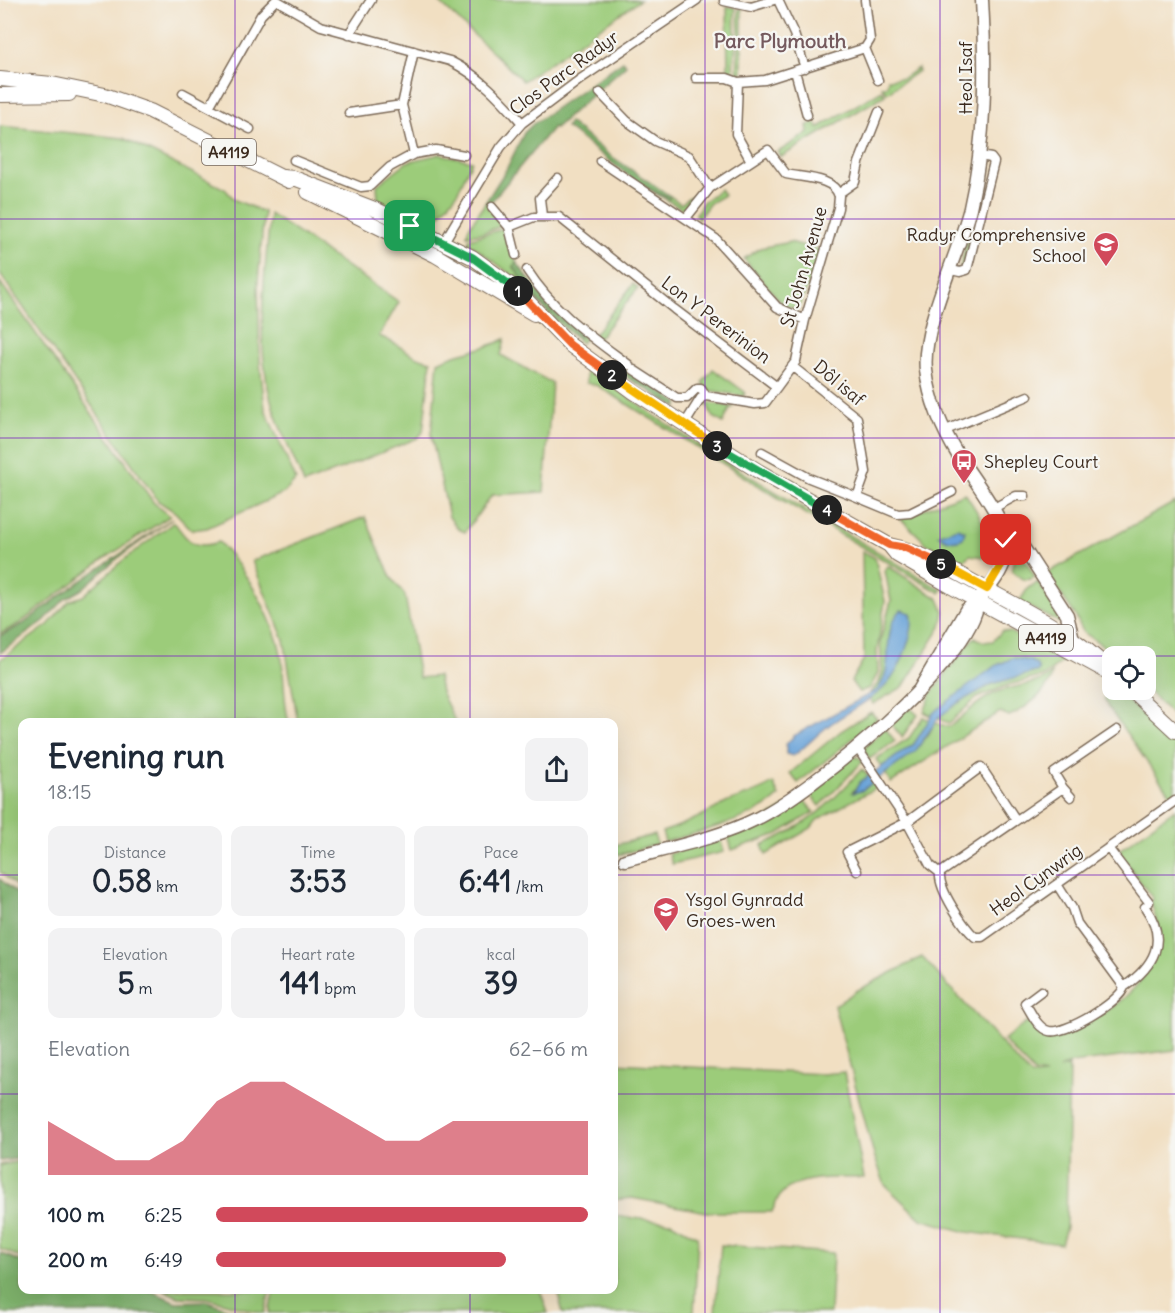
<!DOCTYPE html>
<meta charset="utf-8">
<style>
:root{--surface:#fff;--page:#f2f2f3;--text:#1f2937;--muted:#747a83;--accent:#d1495b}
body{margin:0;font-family:Delius,sans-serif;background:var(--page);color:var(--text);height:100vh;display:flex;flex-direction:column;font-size:22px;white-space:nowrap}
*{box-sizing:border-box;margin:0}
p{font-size:20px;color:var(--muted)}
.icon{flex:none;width:33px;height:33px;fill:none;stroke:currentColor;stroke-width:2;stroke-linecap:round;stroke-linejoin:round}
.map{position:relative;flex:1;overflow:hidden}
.drawer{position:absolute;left:18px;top:718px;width:600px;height:576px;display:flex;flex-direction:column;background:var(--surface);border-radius:12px;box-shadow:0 6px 24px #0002}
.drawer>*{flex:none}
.buttons{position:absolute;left:1102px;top:646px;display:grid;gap:12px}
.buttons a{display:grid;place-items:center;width:54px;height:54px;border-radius:12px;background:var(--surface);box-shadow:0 6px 24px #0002;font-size:30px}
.pin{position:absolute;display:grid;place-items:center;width:51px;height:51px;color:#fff;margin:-26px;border-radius:12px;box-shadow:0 3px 9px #0006}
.km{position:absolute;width:30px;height:30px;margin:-15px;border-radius:50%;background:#222;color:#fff;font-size:16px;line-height:30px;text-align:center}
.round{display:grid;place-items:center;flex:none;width:63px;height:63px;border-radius:12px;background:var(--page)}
.head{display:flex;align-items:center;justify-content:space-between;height:102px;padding:0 30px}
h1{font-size:33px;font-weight:700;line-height:45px}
.metrics{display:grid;grid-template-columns:repeat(3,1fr);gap:9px;height:102px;padding:6px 30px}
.metrics div{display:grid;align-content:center;border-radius:12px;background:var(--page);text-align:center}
.metrics b{font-size:30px;font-weight:700}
.metrics small{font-size:16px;font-weight:400}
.metrics p{font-size:16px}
.chart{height:168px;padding:12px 30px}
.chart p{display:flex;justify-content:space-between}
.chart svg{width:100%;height:108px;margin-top:6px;fill:var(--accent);opacity:.7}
ul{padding:0 30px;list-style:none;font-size:20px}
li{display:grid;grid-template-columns:96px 72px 1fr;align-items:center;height:45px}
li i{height:15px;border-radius:8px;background:var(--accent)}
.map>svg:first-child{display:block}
.green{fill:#9ccc7a;stroke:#6c7b4c;stroke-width:1.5}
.forest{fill:#7db06a;stroke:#5c6d44;stroke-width:1.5}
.water{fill:#68a2d8;stroke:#52667b;stroke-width:1.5}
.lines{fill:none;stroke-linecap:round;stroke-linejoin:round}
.street-casing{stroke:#7b6957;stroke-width:11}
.secondary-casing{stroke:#7b6957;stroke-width:15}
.primary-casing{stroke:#7b6957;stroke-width:16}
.street{stroke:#fff;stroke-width:8}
.secondary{stroke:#fff;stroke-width:12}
.primary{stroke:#fff;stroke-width:14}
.split-1-casing{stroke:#fff;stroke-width:12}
.split-2-casing{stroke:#fff;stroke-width:12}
.split-3-casing{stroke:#fff;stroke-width:12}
.split-4-casing{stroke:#fff;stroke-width:12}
.split-5-casing{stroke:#fff;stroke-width:12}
.split-6-casing{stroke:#fff;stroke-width:12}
.split-1{stroke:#22a559;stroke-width:8}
.split-2{stroke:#f0652b;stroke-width:8}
.split-3{stroke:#f5b400;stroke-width:8}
.split-4{stroke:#22a559;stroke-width:8}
.split-5{stroke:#f0652b;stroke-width:8}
.split-6{stroke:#f5b400;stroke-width:8}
.grid{fill:none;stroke:#7b2cbf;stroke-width:1.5;stroke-opacity:0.55}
.labels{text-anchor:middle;stroke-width:4.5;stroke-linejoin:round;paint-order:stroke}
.shield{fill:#f6f6f2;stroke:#73675e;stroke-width:1.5}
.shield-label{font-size:16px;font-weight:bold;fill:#3b2a1e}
.street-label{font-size:18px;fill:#3b2a1e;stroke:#f6f6f2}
.poi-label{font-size:18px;fill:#3b2a1e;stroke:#f6f6f2;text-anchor:start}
.neighbourhood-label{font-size:20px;font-weight:bold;fill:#755a5e;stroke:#f6f6f2}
</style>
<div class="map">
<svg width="1175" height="1313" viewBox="0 0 1175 1313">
<rect width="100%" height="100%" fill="#f6f6f2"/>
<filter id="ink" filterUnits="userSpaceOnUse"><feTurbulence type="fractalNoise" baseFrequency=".0167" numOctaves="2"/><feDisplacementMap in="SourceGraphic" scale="12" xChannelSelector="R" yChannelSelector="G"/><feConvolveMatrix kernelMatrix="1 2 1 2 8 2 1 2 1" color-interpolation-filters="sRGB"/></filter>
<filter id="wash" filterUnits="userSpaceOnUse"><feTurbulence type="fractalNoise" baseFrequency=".008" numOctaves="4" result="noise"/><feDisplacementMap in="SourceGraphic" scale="24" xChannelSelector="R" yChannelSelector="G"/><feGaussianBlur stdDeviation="1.35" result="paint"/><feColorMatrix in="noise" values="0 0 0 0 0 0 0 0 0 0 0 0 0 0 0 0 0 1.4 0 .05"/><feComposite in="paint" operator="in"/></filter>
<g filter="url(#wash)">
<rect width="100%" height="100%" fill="#f1dfc2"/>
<path class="green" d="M437,0H640L523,81Z
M727,6L736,8C733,21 735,29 736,41C736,53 731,62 734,75L728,74Z
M739,9H742V75H738C736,63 739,56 739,45C740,32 737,22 739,9Z
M918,68V71L887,93L882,87L887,86L888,79L903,78Z
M882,90L885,95L781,157L778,152L808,133L807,125L816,123L818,128Z
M0,126L123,138L225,189L235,200L264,212L258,283L260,363L265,409L296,480L284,493L207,528L192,530L175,512L158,501L0,274Z
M440,154L472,161L456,195L435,220L413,216L378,200L377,185L407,162Z
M986,161H990L964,268H960Z
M638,183L645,184L666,199L670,196L681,204L689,197L696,196L684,210Z
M720,189L724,195L710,203L698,219L696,214L703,202Z
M485,203H490L488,208L504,225L482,233L467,235L468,229Z
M270,214L399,302L379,336C398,343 412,358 431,361L423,432L418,438L304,484C294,458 281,433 273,407C254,346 265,275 270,214Z
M506,228L510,248L517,263L513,266C531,295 554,316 579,338L582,335L585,338L581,343L552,318L517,279L468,242L469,239Z
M790,242L821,250L799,309L784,306L744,259L760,248Z
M0,282L154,503L170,516L104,559L20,623L0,634Z
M633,284L638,288L598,339L593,336Z
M505,339L501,355L552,383L544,492L492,495L465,532L458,529L449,517L431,435L438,362C460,350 483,351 505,339Z
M586,366C697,452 822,517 942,590L940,593L777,497L598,386L586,383Z
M713,369L745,392L744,396L706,390L703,382Z
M707,403H710L733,407L730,409L723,423L712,416Z
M965,493C976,510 996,536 984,557L970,555L961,562L927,544L900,518Z
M1175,502V718L1146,689V657L1113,658L1102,645L1083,632L1075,615L1048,575L1049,572Z
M365,517L391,577L405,595L419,678L438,676L441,692L456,723H298L284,640L252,561Z
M174,522C189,542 193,550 219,542C245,570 268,608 279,645C286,670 282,698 289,723H22V891L0,872V660L48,625L69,601L83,596L122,561Z
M1018,548L1035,577C1024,583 1020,578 1012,570Z
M862,551L875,558L885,601L877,651L878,673L870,688L859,692L851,681L864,659Z
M888,566L939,599L944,611L941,627L903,687L873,704L868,695L879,682L882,672L880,641L891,601L885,571Z
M1038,582L1061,617V623L1019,602L1028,588Z
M1002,631L1010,632L1063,661L1044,676L1008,685L977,698L949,723L938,719C957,695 1003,678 1033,673L1031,661L1013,658L995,666L932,716L924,712L932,692L971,641L975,637L983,642L993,641Z
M1052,673C1051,690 1024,710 1009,716L1000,712L891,783L885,773L927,737L935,723L949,727C965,715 976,702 995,693C1012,685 1039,686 1052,673Z
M1115,690L1175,744V795L1171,796L1108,707L1104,698Z
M909,707L918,715L902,737L891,724Z
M871,712L877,719L798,783L790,773L841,731Z
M923,717L930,720L914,744L881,767L876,759L909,738Z
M885,728L895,741L869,759L864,748Z
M858,757L863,761L820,806L808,792L851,758Z
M862,769L868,776L852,792L861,791L873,783L876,788L817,820L811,828L766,855L762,845C807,827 830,804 862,769Z
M773,783L779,796C760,818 694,833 665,842L662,832C685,825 705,814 726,803C742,796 758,793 773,783Z
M801,797L814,812L778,834L732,850L728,836L763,821Z
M1175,809V1050L1072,1063L1059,1069L1069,1066L1066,1227L1061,1244L966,1232L921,1219L885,1185L874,1155L834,1006L858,990L922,957L1019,1063L1032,1076L1045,1075L1034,1073L1003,1040L1026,1023H1030C1035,1029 1040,1035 1047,1038C1060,1041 1074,1030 1085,1024C1132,999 1175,959 1150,901L1153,899L1118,851Z
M654,835L657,844L618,855L615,845Z
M720,839L724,852L672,864L669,854Z
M614,1063L822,1074L844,1072L864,1178C839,1178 799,1174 780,1195C777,1199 774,1207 772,1212H707L632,1198L614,1200Z
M22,1161V1258L0,1249V1165Z
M614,1216L671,1222L698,1237L694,1313H563L557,1290H614Z
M721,1245L833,1253L830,1313H715Z
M163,1290H270L265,1313H262L207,1298L179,1297Z
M274,1290H540L548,1313H269Z"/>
<path class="forest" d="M623,61L626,65L555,128L553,127L490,203H485L506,170L524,133L533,124Z
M569,122L608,154L670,196L669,199L638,183L566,127Z
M517,263L544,300L582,335L579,338L539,302L513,266Z
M626,368L678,403V408L628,378L625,373Z
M173,518L117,559L81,590L65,599L44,621L0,653V636L23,624L72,587Z
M0,879L22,898V1158L0,1161Z
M0,1253L22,1262V1290L151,1291L176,1302L207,1301L228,1309L250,1313H0Z"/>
<path class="water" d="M957,528L965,531L963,538C954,543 947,540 938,535Z
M901,610L911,613C914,626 910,637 906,649C891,695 868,698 832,723C818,733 807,746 793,756L786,754V744L795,735L877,690C897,665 879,633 901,610Z
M1013,658L1031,661L1037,665L1039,671L992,684L958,703L939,717L915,752L861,791L853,793L860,782L914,744L934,712L995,666Z"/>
</g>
<g filter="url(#ink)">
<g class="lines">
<defs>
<path id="street" d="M778,0L794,34L805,68
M724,1L751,7L774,0
M349,34L371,0
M865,48L878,80
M795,71L807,115
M696,78H727L738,82
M183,93L250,129
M600,93L627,121L655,141L689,156L710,188
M209,107L261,15L276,0L321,26L450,61C480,76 500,98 522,123
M349,113L402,105
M414,154L436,150L464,155
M294,160L361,187L370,186L390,167L414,154L402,105L414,51
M600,161L716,239L777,307L805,320
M751,161L736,134L738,82L765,80L865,48L870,40L865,0
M838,194L855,182L859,163L879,112
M492,207L509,227L516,255
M542,216L540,198L558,178
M509,227L534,217H559L674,309L777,387
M442,245L501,147L522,123L582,78L697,0
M527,270C554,312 590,336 629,365
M951,270L960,272L967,270L994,162L991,158L980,156
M634,370L677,398H687L697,388H701L706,396
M684,425L701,398L706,396L755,404L765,403L796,361L805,320L838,208L839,196C834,177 803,178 786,174L768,150L710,188L686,218
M946,430L1028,396
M762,452L809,478L857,497L866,472L857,418L793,367
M857,497L898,514L910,513L952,492
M992,509L1016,496H1025
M856,746L907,822L930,865L940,873
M1063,788L1071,797
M1108,848L1149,902
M857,871L847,852L907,822L981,767L1016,820
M940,873C938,889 963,926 975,937H982L1175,801
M940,873L1063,788L1054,773L1117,730
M1124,987C1154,966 1169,941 1145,907
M1041,991L1025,1003C1031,1012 1037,1028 1049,1031C1064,1035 1120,1002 1124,987L1077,923L1072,908L1058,886"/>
<path id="secondary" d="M1003,528L1014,536L1023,547L1067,615L1073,639
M918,692L966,610C983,598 1007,570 1007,547C1007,520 972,478 958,455C943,431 929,399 926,370C921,328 959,253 970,208C986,138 986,71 982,0
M625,860C668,848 716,839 756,819C810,793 973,661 978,601"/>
<path id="primary" d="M0,79L52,84L105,95L150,111L289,181
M0,95L69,94
M283,177L294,178L377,210L472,257L515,288L570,345L634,392L758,471L889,545C924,552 955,572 986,589C1031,613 1077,636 1113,673
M308,192L435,255L534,314
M889,545L897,555L952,587L1104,670
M1131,690L1175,731"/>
</defs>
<use href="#street" class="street-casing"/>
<use href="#secondary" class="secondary-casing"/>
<use href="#primary" class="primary-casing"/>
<use href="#street" class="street"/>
<use href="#secondary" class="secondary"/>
<use href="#primary" class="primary"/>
</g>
</g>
<g class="lines" filter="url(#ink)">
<defs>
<path id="split-1" d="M410,226L472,257L518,291"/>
<path id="split-2" d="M518,291L570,345L612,375"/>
<path id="split-3" d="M612,375L717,446"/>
<path id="split-4" d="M717,446L827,510"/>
<path id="split-5" d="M827,510L889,545L906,548L941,564"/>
<path id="split-6" d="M941,564L987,589L1003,562L1006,540"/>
</defs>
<use href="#split-1" class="split-1-casing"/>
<use href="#split-2" class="split-2-casing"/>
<use href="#split-3" class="split-3-casing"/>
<use href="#split-4" class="split-4-casing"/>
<use href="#split-5" class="split-5-casing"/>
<use href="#split-6" class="split-6-casing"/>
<use href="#split-1" class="split-1"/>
<use href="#split-2" class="split-2"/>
<use href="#split-3" class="split-3"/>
<use href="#split-4" class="split-4"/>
<use href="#split-5" class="split-5"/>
<use href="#split-6" class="split-6"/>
</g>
<path class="grid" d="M235,0V723M470,0V723M705,0V1313M940,0V1313M0,219H1175M0,438H1175M0,656H1175M0,875H22M614,875H1175M0,1094H22M614,1094H1175M235,1290V1313M470,1290V1313"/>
<defs>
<symbol id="school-pin" viewBox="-11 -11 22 30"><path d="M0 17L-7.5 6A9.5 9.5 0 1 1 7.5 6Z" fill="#d1495b" stroke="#f6f6f2"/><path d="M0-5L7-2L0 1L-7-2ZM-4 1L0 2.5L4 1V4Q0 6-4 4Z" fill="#fff"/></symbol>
<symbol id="bus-pin" viewBox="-11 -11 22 30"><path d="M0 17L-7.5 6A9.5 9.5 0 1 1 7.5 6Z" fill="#d1495b" stroke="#f6f6f2"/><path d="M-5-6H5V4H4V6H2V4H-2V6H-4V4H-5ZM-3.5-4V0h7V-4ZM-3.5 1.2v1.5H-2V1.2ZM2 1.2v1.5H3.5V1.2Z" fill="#fff"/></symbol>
</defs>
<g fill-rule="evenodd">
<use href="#school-pin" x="1091" y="230" width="30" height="40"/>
<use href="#bus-pin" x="949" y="447" width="30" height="40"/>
<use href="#school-pin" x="651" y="895" width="30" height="40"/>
</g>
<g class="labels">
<g class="shield">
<rect x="202" y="139" width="54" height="26" rx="4.5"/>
<rect x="1019" y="625" width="54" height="26" rx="4.5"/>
</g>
<g class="shield-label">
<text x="229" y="158">A4119</text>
<text x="1046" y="644">A4119</text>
</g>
<g class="street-label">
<text transform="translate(564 73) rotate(-36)" y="6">Clos Parc Radyr</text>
<text transform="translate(966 78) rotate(-90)" y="6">Heol Isaf</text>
<text transform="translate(804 267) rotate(-74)" y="6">St John Avenue</text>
<text transform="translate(716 320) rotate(37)" y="6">Lon Y Pererinion</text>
<text transform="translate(839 383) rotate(40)" y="6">Dôl isaf</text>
<text transform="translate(1036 880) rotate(-36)" y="6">Heol Cynwrig</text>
</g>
<g class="poi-label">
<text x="1086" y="241" text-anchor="end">Radyr Comprehensive<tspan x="1086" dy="21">School</tspan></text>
<text x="984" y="468">Shepley Court</text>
<text x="686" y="906">Ysgol Gynradd<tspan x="686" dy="21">Groes-wen</tspan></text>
</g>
<g class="neighbourhood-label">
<text x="780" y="48">Parc Plymouth</text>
</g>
</g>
</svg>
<div class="buttons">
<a><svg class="icon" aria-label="locate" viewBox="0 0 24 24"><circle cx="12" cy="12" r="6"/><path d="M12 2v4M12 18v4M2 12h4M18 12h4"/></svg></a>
</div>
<div class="pin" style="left:410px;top:226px;background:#1e9e55"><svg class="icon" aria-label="arrive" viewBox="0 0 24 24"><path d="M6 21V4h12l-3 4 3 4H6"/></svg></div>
<div class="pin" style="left:1006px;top:540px;background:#d93025"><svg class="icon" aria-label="check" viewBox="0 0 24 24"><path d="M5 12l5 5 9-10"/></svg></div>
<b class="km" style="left:518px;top:291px">1</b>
<b class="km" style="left:612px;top:375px">2</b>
<b class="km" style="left:717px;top:446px">3</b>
<b class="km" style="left:827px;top:510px">4</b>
<b class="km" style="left:941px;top:564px">5</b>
<section class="drawer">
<div class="head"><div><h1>Evening run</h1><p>18:15</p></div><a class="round"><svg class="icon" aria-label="share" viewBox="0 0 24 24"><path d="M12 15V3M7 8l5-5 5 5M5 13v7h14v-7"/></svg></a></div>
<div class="metrics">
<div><p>Distance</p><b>0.58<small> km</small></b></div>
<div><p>Time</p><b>3:53</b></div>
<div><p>Pace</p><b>6:41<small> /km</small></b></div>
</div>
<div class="metrics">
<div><p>Elevation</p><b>5<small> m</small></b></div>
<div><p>Heart rate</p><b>141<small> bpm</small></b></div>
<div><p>kcal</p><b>39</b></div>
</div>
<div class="chart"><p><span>Elevation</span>62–66 m</p>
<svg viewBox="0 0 160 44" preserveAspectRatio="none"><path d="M0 44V22L10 30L20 38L30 38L40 30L50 14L60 6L70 6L80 14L90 22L100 30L110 30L120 22L130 22L140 22L150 22L160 22V44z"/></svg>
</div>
<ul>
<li><b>100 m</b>6:25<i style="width:100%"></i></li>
<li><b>200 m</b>6:49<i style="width:78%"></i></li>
</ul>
</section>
</div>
